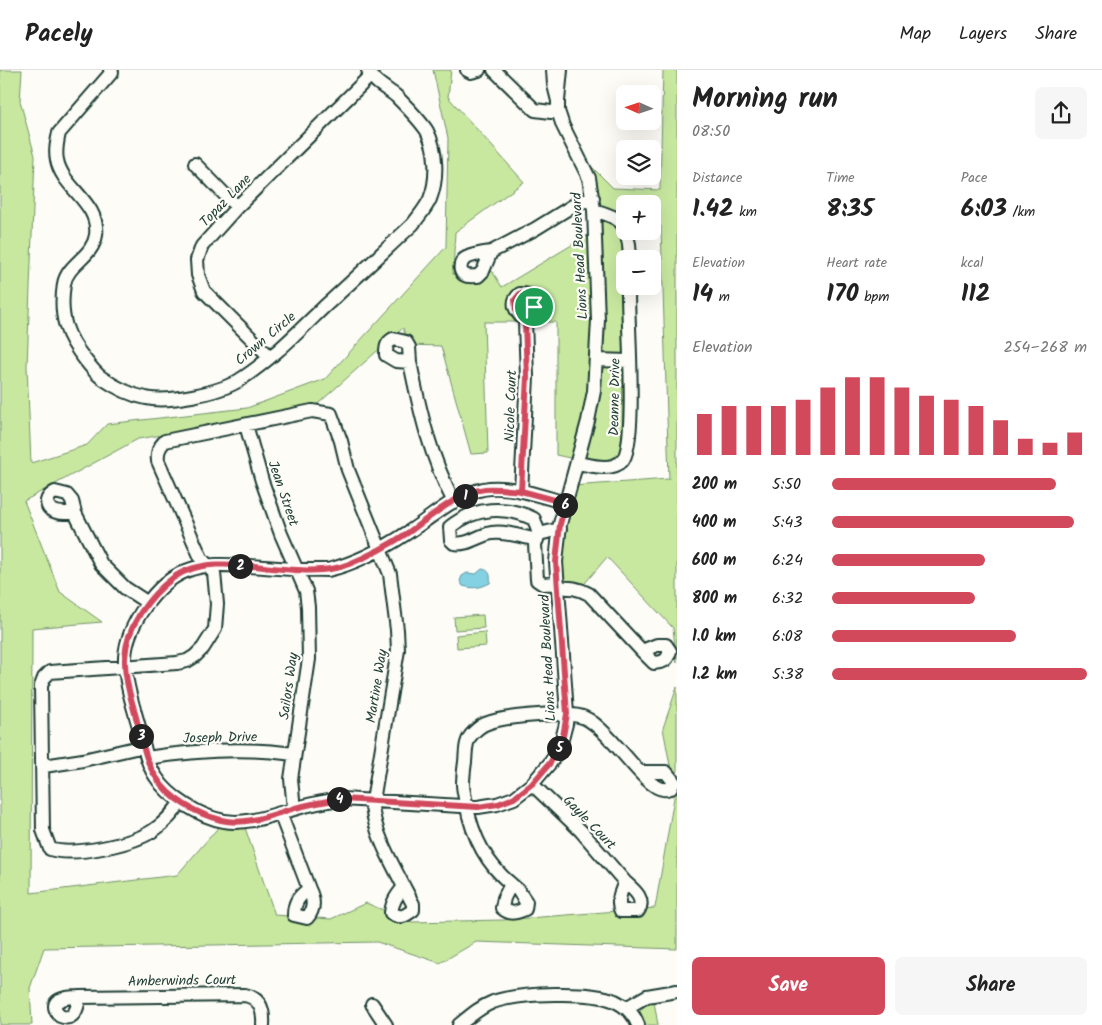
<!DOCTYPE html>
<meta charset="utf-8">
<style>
:root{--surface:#fff;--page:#f6f6f6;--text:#222;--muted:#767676;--line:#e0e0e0;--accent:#d1495b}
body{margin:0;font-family:Kalam,sans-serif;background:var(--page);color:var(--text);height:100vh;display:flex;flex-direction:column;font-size:19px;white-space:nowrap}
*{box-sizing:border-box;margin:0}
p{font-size:16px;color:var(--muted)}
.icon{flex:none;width:28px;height:28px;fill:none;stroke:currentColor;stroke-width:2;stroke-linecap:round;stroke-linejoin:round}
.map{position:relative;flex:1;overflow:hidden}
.drawer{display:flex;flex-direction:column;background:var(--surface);width:425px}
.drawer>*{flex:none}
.needle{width:32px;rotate:273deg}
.controls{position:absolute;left:616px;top:15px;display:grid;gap:10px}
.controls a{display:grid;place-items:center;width:45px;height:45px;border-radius:8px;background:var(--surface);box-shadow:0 5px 20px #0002;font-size:25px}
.pin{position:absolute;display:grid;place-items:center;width:42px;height:42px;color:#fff;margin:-21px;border:2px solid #fff;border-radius:50%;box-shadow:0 1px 5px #0007}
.km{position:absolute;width:25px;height:25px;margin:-12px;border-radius:50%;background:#222;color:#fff;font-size:14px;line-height:25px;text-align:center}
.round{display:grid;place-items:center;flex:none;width:52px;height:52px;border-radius:8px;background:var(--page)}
.head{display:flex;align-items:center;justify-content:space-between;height:85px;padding:0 15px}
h1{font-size:28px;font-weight:800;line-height:38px}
.metrics{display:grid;grid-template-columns:repeat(3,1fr);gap:8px;height:85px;padding:5px 15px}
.metrics div{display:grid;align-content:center}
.metrics b{font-size:25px;font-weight:800}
.metrics small{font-size:14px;font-weight:400}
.metrics p{font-size:14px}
.chart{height:140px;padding:10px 15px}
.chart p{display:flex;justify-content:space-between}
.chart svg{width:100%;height:90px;margin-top:5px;stroke:var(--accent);stroke-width:6}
.button{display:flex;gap:10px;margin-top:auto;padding:10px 15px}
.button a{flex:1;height:58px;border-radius:8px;background:var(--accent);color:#fff;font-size:20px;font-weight:800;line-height:58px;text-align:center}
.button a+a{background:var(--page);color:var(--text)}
ul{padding:0 15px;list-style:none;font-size:16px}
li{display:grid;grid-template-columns:80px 60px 1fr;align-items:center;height:38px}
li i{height:12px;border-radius:6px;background:var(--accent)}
header{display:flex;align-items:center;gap:30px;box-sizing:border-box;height:70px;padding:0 25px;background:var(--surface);border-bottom:1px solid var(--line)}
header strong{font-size:24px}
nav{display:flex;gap:28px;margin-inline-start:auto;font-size:18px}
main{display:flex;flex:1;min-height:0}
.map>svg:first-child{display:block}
.green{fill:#c8e8a0;stroke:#74926a}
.water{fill:#84d1e3;stroke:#5c969d}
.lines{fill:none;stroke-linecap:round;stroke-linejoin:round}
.minor-casing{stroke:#1f3d34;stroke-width:16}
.minor{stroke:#fdfcf7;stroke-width:12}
.route-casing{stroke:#fff;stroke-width:10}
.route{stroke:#d1495b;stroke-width:6}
.labels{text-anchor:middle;stroke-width:4.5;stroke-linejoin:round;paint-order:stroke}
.street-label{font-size:14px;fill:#1f3d34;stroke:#fdfcf7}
</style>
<header>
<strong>Pacely</strong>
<nav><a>Map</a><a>Layers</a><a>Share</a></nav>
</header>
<main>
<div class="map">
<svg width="677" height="955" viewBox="0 0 677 955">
<rect width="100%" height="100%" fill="#fdfcf7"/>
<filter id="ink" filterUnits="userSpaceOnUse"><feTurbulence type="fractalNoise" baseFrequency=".02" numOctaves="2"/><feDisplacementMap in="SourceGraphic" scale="10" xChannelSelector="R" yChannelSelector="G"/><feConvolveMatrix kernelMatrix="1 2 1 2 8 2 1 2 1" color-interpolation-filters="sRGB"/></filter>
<g filter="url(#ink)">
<path class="green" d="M0,0H22L20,31L35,86L27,296L31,393L87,375L107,354L247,338L325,309L446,177L448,68L433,0H451L448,27L524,112L455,162L453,204L492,201L502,217L595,161L585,90L613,118L660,120L663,0H677V593L673,558L607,487L580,519L558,517L565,437L572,416L669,409L661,156H653L652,134H625V156H622L629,375L612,397L556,385V252H484L488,383L471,384L441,276L408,275L403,258L311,340L138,369L24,431L60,522L102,552L32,558L31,823L177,805L223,752H243L275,845L331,849L366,833L412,852L503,850L655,838L675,722L663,658L677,617V879L476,872L440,893L377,872L44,878L30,918L32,955H0Z
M483,545L484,558L455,560L454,547Z
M485,562L486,576L457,578L456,565Z
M653,926L658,955H645L640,941Z"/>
<path class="water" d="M482,499C490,500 491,505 490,513C480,518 473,519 463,516L460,511L462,506L467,503L476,504Z"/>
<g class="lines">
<defs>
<path id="minor" d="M110,0L112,2L59,63C57,72 55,81 57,90C62,118 100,133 96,165C93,187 67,194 64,214C59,247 66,266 86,291C91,297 95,303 102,308C115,317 130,325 146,328C168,333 218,323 238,311C270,291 297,263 324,237C354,210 383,182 413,154C419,146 426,138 430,129C438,109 437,80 427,61C420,50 405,35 396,26C386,18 373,12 368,0
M467,0L471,2L479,0
M494,0L535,40L551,42L558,41
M553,0L554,15L558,31L561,0
M558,31V41L563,56L589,108L594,140L598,250L594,321L588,351L560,454L556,492L563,585L567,644L566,654L559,680L550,693L532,714L514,728L497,734L478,737L342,729C326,731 310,734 294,739C272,745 248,755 224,751C201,747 169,728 156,707C146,693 144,674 139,657C133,635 124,610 125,587C127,555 156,513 186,501C210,491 238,496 264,497C285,499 307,500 328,500C356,493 383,479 407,463C431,448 455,425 483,419C510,414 540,426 566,433
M195,94L237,137
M594,140C605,144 621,147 625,159
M626,161L629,174L630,189
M491,182L535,159L574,135L593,128
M491,182L483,201L478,206C474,206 468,207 465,205C458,202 460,191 466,188C474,184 482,183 491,182Z
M520,224C544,224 533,240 525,251C517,243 509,233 520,224Z
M393,269L406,272L409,277L410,292L396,291L386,285C386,278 386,273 393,269Z
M270,287L204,221L198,205L197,190L202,176L237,137L370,6
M596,290L629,291
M410,292C420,342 430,386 454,432
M246,355L262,411L281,464L306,521L308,537L309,589L291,709L294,739
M577,393C590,395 611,402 622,391C638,375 627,246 628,216
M521,421L527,307L525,251
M55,422L67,425L72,431L75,443C66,443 47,445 47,431C48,427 51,424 55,422Z
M75,443L101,494L125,518L148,533
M537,470C523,467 506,461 492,463C478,465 468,476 454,473L451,470L450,457C475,437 505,435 534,449L539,464
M558,513L543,514L537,510L535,474L539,464L560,459
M558,518C570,517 578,518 589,524L642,581
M657,575H666L670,581C667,591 664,592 654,593L642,581Z
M147,688C196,680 245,677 294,684
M44,696L83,690L144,676
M532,714L581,761L625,812
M181,732C173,743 166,752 154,760C134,774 74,787 50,779L43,760L41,616L44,608L50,602L177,593L187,591L195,586L203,578L215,559L217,534L214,503L201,488L158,391C157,382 159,377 165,371L312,341L331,344L341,371L348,400L390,504L397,560L398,580L372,737C376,767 391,791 404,817
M280,743L309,819
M625,812C634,820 646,829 638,841H621C616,832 621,821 625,812Z
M511,814C485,793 472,765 466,733C465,727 463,720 463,714C463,707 464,699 465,692C466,682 465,670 473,663C476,660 480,656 485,654C504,646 558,642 579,646C605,650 643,718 663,719C666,720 668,718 671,718L674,712L666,702H641
M511,814L518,820L526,832L525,839C516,843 510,845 502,838L504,828Z
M404,817L413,834V840C405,846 401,849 391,843C392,832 397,825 404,817Z
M309,819C314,829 315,839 307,848L294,845C294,832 299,826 309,819Z
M79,927C78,938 74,952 60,946C45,929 67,927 79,927L245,925C260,928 264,940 263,955
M372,934L386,955
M626,938L647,926L677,921
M459,955C470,946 480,937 493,932C519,923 590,920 615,931C625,936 634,944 638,955"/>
</defs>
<use href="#minor" class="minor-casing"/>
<use href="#minor" class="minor"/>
</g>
</g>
<g class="lines" filter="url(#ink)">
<defs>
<path id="route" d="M534,237L525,252L527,307L521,421C509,420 497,418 485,419C459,422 430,447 409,462C391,474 369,486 349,494C298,515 218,475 173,508C149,526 126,557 125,588C124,609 132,631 137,651C142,669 145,691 156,707C169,729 197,744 221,750C246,756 272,745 295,738C311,734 326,731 342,729L478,737L498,734L514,728L532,714L550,693L562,672L567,644L556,492L560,454L566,433L521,421L527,307L525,252L516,239L515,230L520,224C529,224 537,226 534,237"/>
</defs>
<use href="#route" class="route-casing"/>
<use href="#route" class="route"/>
</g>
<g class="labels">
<g class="street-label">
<text transform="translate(225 130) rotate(-46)" y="5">Topaz Lane</text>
<text transform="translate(579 186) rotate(-93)" y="5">Lions Head Boulevard</text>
<text transform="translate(265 268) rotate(-40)" y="5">Crown Circle</text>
<text transform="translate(614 327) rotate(-89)" y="5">Deanne Drive</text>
<text transform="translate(510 336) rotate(-88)" y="5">Nicole Court</text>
<text transform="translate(284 423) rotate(71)" y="5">Jean Street</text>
<text transform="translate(547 588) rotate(-93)" y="5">Lions Head Boulevard</text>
<text transform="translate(288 616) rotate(-82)" y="5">Sailors Way</text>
<text transform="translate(376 616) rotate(-81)" y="5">Martine Way</text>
<text transform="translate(220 667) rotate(-1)" y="5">Joseph Drive</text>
<text transform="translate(590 752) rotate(46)" y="5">Gayle Court</text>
<text transform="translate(182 910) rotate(-1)" y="5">Amberwinds Court</text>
</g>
</g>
</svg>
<div class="controls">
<a><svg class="needle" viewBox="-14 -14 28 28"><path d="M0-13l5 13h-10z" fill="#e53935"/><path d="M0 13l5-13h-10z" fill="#767676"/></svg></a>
<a><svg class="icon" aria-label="layers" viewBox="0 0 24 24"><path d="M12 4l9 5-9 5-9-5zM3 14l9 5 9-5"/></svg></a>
<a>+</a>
<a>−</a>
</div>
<div class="pin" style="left:534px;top:237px;background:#1e9e55"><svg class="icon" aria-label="arrive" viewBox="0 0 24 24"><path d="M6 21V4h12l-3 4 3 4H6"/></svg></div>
<b class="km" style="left:465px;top:426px">1</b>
<b class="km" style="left:240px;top:496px">2</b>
<b class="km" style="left:141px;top:666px">3</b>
<b class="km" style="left:339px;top:729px">4</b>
<b class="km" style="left:559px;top:678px">5</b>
<b class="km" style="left:565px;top:435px">6</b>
</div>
<section class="drawer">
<div class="head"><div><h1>Morning run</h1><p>08:50</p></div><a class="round"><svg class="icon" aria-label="share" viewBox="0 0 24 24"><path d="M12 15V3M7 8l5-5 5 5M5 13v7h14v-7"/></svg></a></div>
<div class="metrics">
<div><p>Distance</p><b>1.42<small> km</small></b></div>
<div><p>Time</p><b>8:35</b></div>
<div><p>Pace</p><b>6:03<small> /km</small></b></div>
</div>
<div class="metrics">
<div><p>Elevation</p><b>14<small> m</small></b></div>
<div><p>Heart rate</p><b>170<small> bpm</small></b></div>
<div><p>kcal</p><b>112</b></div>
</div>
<div class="chart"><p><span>Elevation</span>254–268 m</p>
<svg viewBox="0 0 160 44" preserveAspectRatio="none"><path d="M5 44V24M15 44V20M25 44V20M35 44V20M45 44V17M55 44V11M65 44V6M75 44V6M85 44V11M95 44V15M105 44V17M115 44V20M125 44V27M135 44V36M145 44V38M155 44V33"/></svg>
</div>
<ul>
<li><b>200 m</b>5:50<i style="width:88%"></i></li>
<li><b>400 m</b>5:43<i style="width:95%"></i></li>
<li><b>600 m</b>6:24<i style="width:60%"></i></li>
<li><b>800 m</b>6:32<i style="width:56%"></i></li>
<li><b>1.0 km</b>6:08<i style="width:72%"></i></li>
<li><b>1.2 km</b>5:38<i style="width:100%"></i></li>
</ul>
<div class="button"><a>Save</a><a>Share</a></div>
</section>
</main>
